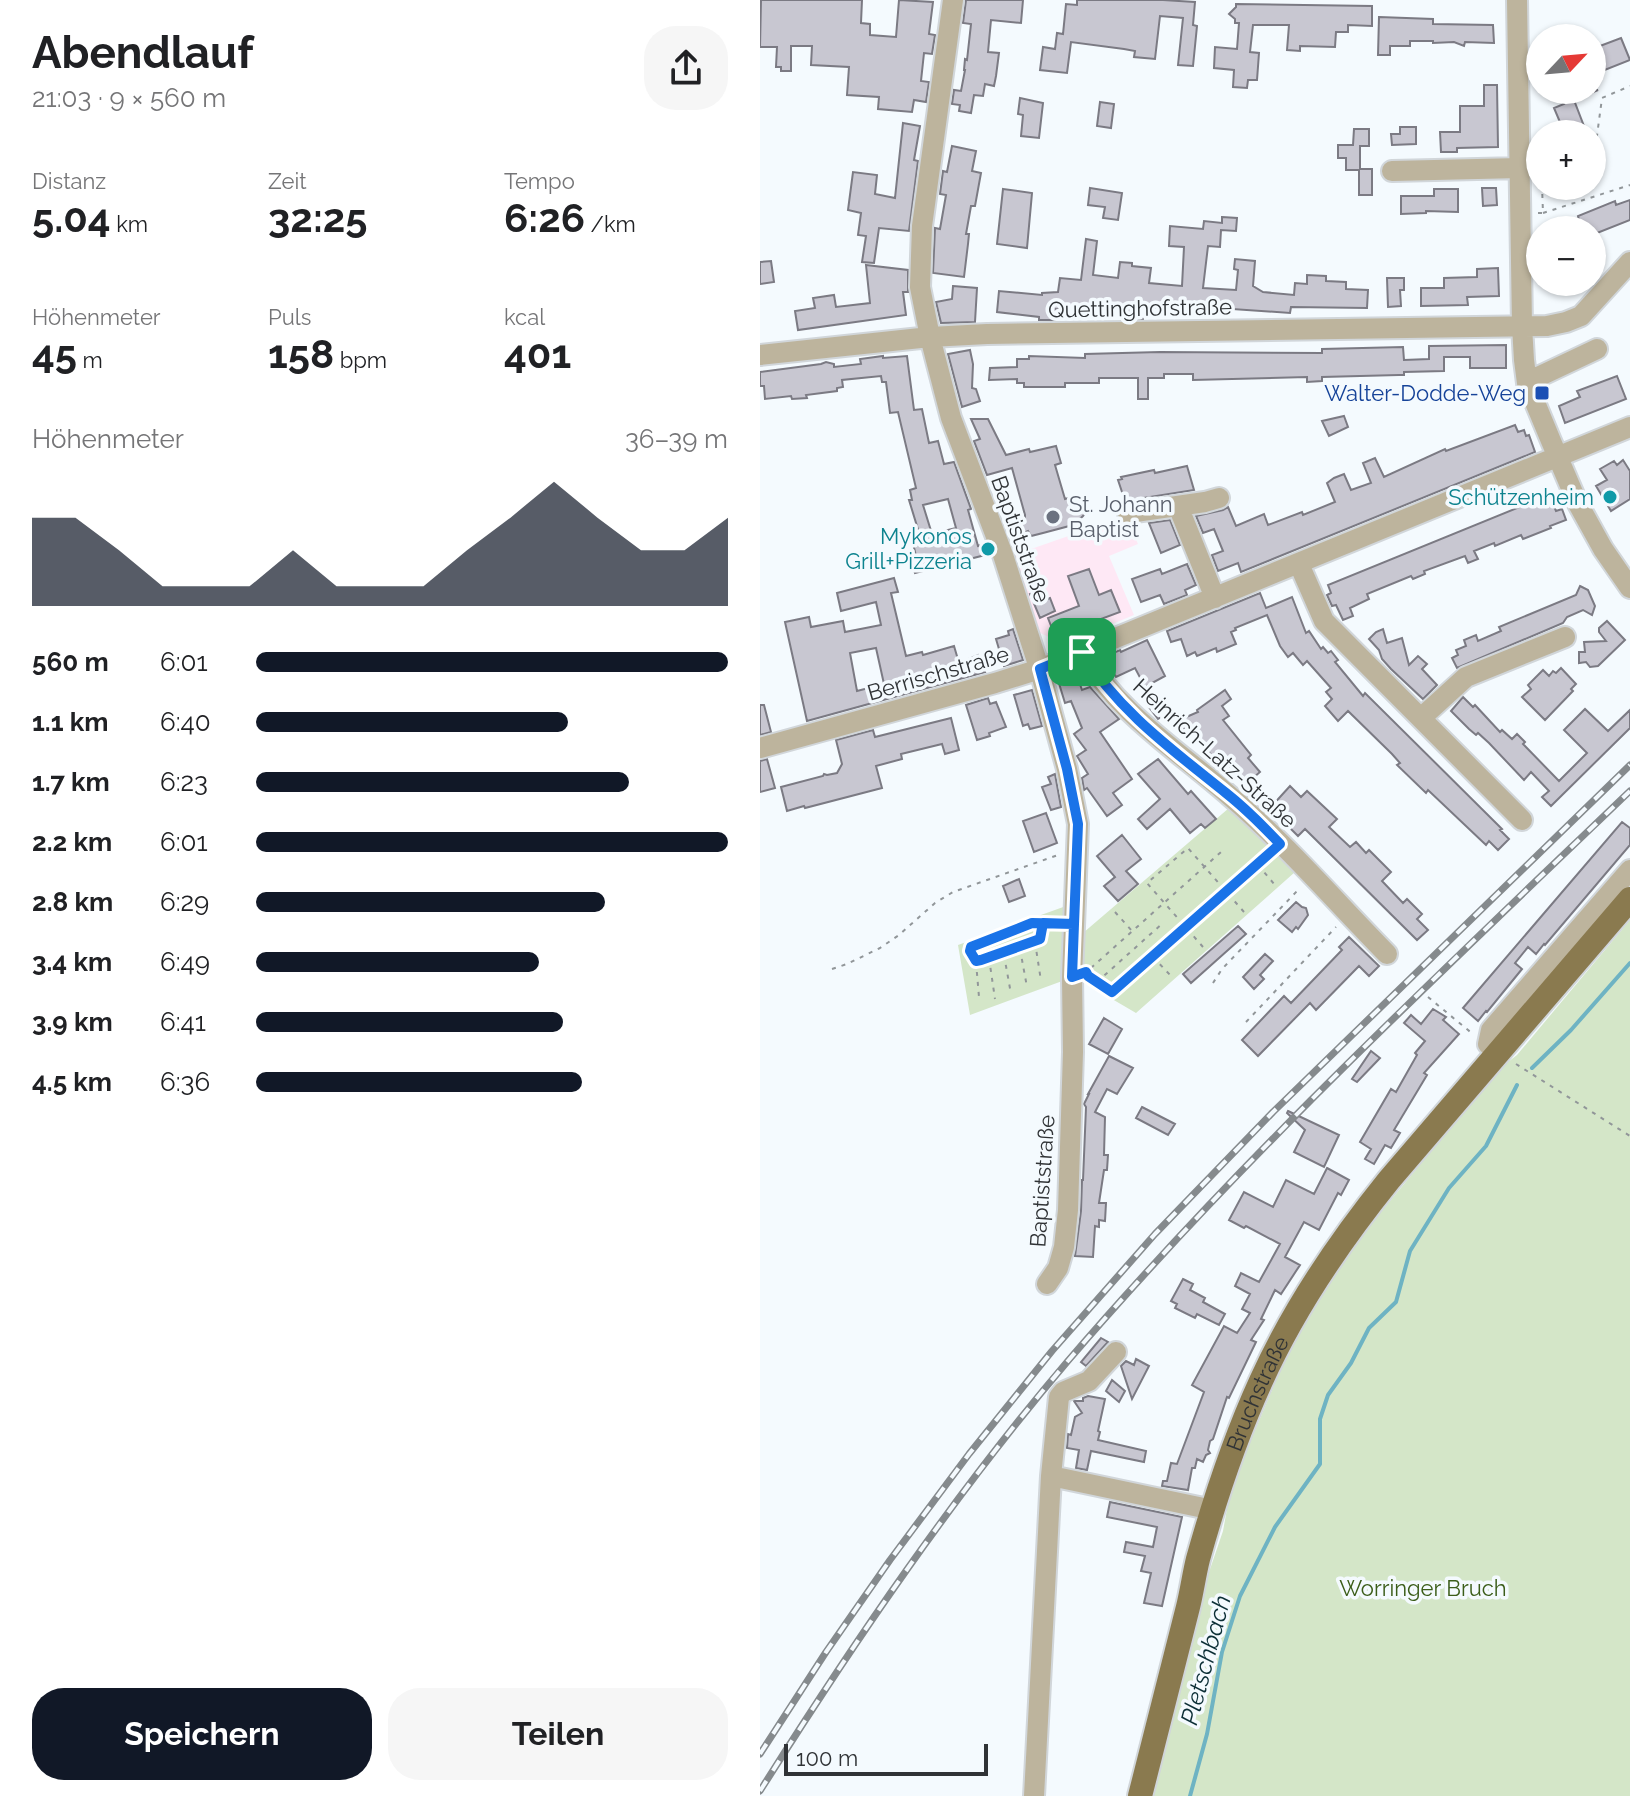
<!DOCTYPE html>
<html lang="de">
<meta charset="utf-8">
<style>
:root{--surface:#fff;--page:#f6f6f6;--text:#202124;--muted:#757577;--accent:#111827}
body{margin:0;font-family:Raleway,sans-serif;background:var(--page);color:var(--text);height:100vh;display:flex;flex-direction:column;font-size:30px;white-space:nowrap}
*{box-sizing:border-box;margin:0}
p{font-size:26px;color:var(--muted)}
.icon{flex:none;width:44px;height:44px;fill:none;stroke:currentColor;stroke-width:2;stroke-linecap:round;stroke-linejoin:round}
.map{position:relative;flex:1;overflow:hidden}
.side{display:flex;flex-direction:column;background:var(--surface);width:760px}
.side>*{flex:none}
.needle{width:52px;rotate:64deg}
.fabs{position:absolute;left:766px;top:24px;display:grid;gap:16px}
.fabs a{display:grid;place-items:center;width:80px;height:80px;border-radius:50%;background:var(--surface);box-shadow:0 2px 6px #0004;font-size:40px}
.scale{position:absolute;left:24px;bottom:20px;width:204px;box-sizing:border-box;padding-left:8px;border:4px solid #303336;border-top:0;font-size:22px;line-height:28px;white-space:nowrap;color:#303336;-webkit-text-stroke:6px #f4fafe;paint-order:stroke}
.pin{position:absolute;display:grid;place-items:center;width:68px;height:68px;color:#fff;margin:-34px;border-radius:16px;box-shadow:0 4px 12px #0006}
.round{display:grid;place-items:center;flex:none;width:84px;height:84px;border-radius:32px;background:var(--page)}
.head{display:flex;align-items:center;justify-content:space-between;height:136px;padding:0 32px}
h1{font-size:44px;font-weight:700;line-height:60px}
.metrics{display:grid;grid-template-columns:repeat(3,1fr);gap:12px;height:136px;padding:8px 32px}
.metrics div{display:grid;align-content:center}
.metrics b{font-size:40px;font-weight:700}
.metrics small{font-size:22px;font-weight:400}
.metrics p{font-size:22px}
.chart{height:224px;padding:16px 32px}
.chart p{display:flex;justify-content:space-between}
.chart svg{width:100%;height:144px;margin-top:8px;fill:var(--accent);opacity:.7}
.cta{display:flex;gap:16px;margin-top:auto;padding:16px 32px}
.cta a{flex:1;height:92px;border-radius:32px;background:var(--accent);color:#fff;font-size:32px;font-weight:700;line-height:92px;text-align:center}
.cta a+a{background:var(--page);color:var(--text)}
ul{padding:0 32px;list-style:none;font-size:26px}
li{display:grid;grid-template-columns:128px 96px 1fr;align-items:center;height:60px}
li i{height:20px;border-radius:10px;background:var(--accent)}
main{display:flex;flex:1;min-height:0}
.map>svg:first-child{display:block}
.education{fill:#fee8f5}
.green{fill:#d4e6c8}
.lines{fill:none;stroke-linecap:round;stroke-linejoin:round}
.stream{stroke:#6eb3c3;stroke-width:4}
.building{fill:#c8c7d1;stroke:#7b7a83;stroke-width:2;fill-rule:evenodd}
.minor-casing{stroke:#d1d6da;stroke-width:24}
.major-casing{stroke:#d1d6da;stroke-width:28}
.path{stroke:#919699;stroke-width:2;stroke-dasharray:4 6;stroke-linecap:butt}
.minor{stroke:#bdb49d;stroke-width:20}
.major{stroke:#8a7a4f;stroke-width:24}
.rail-casing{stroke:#858a8d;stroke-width:7}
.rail{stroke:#f4fafe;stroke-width:4;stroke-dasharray:12;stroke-linecap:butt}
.route-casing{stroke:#fff;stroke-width:16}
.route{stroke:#1a73e8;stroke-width:10}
.transit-dot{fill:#1a4fb4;stroke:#f4fafe;stroke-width:3}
.culture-dot{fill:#0f9aa8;stroke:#f4fafe;stroke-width:3}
.worship-dot{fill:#6b7280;stroke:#f4fafe;stroke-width:3}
.labels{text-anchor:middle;stroke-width:7;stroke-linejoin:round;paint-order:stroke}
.street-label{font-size:22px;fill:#303336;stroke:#f4fafe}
.transit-label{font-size:22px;fill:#164399;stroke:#f4fafe;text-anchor:end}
.culture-label{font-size:22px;fill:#0d838f;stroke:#f4fafe;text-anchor:end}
.worship-label{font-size:22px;fill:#5b616d;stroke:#f4fafe;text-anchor:start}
.park-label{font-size:22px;fill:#3b5d19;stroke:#f4fafe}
.water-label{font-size:24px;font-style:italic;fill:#0c2f36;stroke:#f4fafe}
</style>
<main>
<section class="side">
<div class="head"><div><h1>Abendlauf</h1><p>21:03 · 9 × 560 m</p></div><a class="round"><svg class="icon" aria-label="share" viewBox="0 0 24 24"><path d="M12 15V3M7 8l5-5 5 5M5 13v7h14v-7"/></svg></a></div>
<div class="metrics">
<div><p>Distanz</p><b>5.04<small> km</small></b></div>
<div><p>Zeit</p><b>32:25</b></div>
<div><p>Tempo</p><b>6:26<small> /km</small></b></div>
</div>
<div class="metrics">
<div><p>Höhenmeter</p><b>45<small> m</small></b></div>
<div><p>Puls</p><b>158<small> bpm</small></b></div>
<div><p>kcal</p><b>401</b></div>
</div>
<div class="chart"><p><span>Höhenmeter</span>36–39 m</p>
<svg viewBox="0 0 160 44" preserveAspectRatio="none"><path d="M0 44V17L10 17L20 27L30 38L40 38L50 38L60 27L70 38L80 38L90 38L100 27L110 17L120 6L130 17L140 27L150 27L160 17V44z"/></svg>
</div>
<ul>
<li><b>560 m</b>6:01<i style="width:100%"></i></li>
<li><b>1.1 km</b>6:40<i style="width:66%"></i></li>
<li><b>1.7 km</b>6:23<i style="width:79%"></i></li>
<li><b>2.2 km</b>6:01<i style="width:100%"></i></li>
<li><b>2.8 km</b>6:29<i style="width:74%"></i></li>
<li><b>3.4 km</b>6:49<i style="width:60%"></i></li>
<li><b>3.9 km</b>6:41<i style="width:65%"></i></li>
<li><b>4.5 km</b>6:36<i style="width:69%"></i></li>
</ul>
<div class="cta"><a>Speichern</a><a>Teilen</a></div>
</section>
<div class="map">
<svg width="870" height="1796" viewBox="0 0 870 1796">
<rect width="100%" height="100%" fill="#f4fafe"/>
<path class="education" d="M366,516L378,544L349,556L374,615L304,644L276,631L254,555Z"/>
<path class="green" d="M469,808L535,872L376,1013L323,982V933Z
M306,906L305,980L210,1015L198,945Z
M870,920V1796H385L445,1576L448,1575L463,1531L471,1487L526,1357L548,1318L580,1265L611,1224L739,1069L757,1055Z"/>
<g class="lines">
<path class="stream" d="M772,1068L811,1030L870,963
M430,1796L447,1734L462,1652L480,1596L515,1527L560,1464V1419L568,1395L591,1363L609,1328L636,1302L650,1251L689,1188L726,1146L757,1085"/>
</g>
<path class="building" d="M1,0H102L101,23L110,24V35L136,37L139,0L173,2L169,34L175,35L172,54L164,53L161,81L169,82L166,102L154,100L152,112L118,109L119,97L87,95L89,67L51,65L52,46H31V71H21V67H16L17,47H0Z
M206,0H263L261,23L231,20L228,52L239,53L236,76L234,86L225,84L223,96L214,95L211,113L199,111L200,105L192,104L194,90L201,91L205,70H204L205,59L207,60L211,24L203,23Z
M317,0H403L435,2L433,25L437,26L433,66L418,65L423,18L400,16L395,59L374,57L375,51L364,49L311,42L307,73L280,70L283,47L295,49L297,33L303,34L306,4L317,5Z
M476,4L612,6V26L588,25V32H576L575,47L540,46V51L527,50L529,25H493L490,52L499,53L497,80H488L487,88L473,87L474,70L454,68L455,47L477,49L479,23H475V19L469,14L476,7Z
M619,17L673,19V24L733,25L734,43L705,42L704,46L694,42L673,43V41H650V46H630V55H618Z
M861,38L870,60L832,75V49Z
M724,85H737L738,147L697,148V152H681L680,132H700V106H724Z
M798,90H838L814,100L827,134H805L794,108L804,104Z
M260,98L283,103L279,138L261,136L263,115L258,114Z
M340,102L354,104L351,128L337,126Z
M143,123L160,126L154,160L158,161L149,231L119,228L114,263L102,262L106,236L98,235L101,213L88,210L93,172L117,175L115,194L135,198Z
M640,127H656V144L632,145L631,134H640Z
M594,129H609V146H600V169H612V195H599V170H586V158H578V145H593Z
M192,146L216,151L212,171L221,173L215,206H211L206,234H209L208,244L204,277L173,273L175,228L180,229L186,195L180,194L183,171L187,172Z
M330,188L362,193L358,220L343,218L345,207L328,205Z
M722,188H736L737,205L723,206Z
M243,189L272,193L267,248L237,244Z
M674,189H698V212L666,211V213L641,214V196H674Z
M870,200V220L832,235V230H797L819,220L818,216L855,201L856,205Z
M462,217L477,218L476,231L461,230L460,247L448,246L443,288L476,290L478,270L474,269L475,259L495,261L493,286L503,292L534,295L535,283L547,284V275L566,276V281L586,282V289L608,290L607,308L531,307L530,313L458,308L457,313L384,307L383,319H381L296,309V320H279V317L237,312L239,291L282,295V293L298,292L300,278L321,280L326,239L337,241L333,275L358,278L360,262L372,263V266L391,268L389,283L422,286L424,247L409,246L410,226L443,229L444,221L462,223Z
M11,261L14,282L0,284V262Z
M106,265L148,270V292H143L146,315L38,330L35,311L55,308L53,298L74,295L76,307L110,303Z
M738,268L739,296L707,297L708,305L661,306V288H684V278L717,277V269Z
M627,278H644V290H640L641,306L628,307Z
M193,286L217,288L215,322L181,323L176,302L192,299Z
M746,345V368H710V357H684V371L644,372V375H639L562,377V381L547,382V377L433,380V374H404V378H388V399H378V378H339V383H305V387H264V383H257V379L229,380L230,368L257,367V359H269V356L325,358V354L400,352L562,353V349L643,347L644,360L669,359V346Z
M210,350L213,364L212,388L216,389L220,401L202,407L188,354Z
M123,356V358L147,356L154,410L162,409L169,443L178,441L184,464L194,462L211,509L208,510L218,546L225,544L229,554L155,573L150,558L156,556L152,539L160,536L149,500H152L150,490L156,488L138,412L130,413L126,382H122L121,376L82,380L83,387L77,388V391L46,395L47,398L32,399L31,396L5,399L4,386H0V372L61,364L66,362L74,364V367L101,364L100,359ZM188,499L196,528L172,534L163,505Z
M857,376L866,399L805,423L799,406L820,397L817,391Z
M584,416L588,427L569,436L562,421Z
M211,419H228L246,455L269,449L270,452L296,446L301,463L295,465L305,499L312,497L314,503L323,507L325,513L323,516L313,525L283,533L271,536L268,531L258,535L255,522L265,519V515L252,468L227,475L214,441L220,439Z
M755,425L758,432L764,430L766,436L769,435L775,452L481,572L478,563L458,571L452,555L463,551L454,529L443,533L436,516L463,510L468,507L476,526L504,514L508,525L542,512L543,515L575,502L567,483L574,478L584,474L591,490L611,483L603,463L615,458L624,477L685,449L686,451Z
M863,460L870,471V499L851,511L836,486L847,480L840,469L854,461L857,465Z
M427,466L434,490L365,501L358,480L362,479L361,477L394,470L395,473Z
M789,495L796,511L802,509L806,520L790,526L791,528L763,539L761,535L735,546L734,543L714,551L718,559L708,563L705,556L664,571L665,574L653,579L651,576L607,594L609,599L590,608L593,616L583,620L576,605L572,606L567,595L571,593L568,585Z
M410,520L420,545L401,553L389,523Z
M427,564L436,585L425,590L427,595L404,604L400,595L381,602L372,579L400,569L402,574Z
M329,569L339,595L351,590L360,612L295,636L288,618L319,606L308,576Z
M134,578L138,592L131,593L146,656L162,652L163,655L194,646L199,663L218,655L225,672L47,721L25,622L49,617L51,627L83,621L85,632L121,625L116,602L81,611L77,593ZM116,648L124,684L97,691L90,653Z
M820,586L828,590L835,606L832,615L823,610L807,617L803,623L697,668L692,658L698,655L696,650L706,646L704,640L716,635L718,641L741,631L739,627L816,595Z
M283,589L287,599L290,598L295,611L280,618L270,594Z
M500,593L506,608L532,597L546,633L549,631L561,649L563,647L568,653L571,651L578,660L575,662L603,696L605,693L742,829L740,830L749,839L738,850L729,841L726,845L668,790L666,793L637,765L640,763L632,754L588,711L578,721L565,706L572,699L566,692L571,688L547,661L543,665L533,653L528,657L520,646L507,615L475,628L476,630L471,632L476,644L457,652L456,648L437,656L435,652L427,656L421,639L411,642L407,631Z
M847,621L865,640L838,666L830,667L826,662L819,663V652H825L824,642L846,641L839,632V628Z
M253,629L263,660L244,666L236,639L249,635L248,631Z
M623,629L627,643L642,638L649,665L658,656L667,664L662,669L677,685L663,699L631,669L622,659L619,650L609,639L616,632Z
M387,640L405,676L385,687L375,668L356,677L344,657L360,650L361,652Z
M801,668L816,684L811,689L813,691L785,720L762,697L771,689L768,685L783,670L789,676L793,671L796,673Z
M316,673L322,690L330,687L359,719L340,732L372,779L353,793L362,805L347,816L327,788L324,790L322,778L328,774L317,756L326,750L314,734L322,728L311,701L305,703L298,680Z
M272,690L282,726L270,729L268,724L263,726L254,695Z
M465,690L471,699L462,706L469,716L463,720L491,755L488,758L500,772L485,785L464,759L459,764L433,734L431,735L427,731L426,732L417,721L438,712L437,710Z
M397,694L409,712L398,719L385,702Z
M703,697L713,707L715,705L740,732L742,730L752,739L757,734L765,742L763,744L799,781L827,753L804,730L825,709L848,731L870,710V728L791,806L782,797L789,791L771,772L764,780L729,743L718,733L716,735L709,729L691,711Z
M228,698L230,704L236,702L246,727L229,733L230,736L217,740L206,705Z
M0,705H4L11,732L0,735Z
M191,718L199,750L185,754L182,744L141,754L142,759L116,766L122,788L45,808L44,806L27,811L21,787L63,776L64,774L67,775L77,773L82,764L76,740L113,730L115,737Z
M7,759L15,788L0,792V761Z
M398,759L428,794L431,791L456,819L445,828L441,824L430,833L410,809L387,829L378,819L400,799L378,774Z
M295,774L301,807L291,810L282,787L291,784L288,777Z
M530,786L541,797L547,791L577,819L569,827L590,847L596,842L606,853L609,850L631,872L622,881L643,903L647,899L662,914L657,919L668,930L657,940L545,829L538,836L510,808Z
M286,813L297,843L274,852L263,821Z
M862,822L870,828V845L785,945L784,944L776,954L768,947L755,963L762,969L727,1012L726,1011L718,1021L703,1008Z
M362,835L381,859L366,871L378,884L358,901L344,886L355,877L337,856Z
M259,879L265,896L249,902L243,886Z
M536,902L542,907L546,908L548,915L538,929L536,927L532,932L518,920Z
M478,926L486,934L431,983L423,974Z
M589,937L619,966L609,976L599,966L556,1010L550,1003L498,1056L482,1040L524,996L531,1003L582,950L579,947Z
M505,954L513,961L500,975L504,979L494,989L483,977Z
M673,1009L686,1017L683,1020L699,1034L664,1073L667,1075L634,1130L640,1133L631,1148L625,1145L614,1164L605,1159L611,1149L600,1142L631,1089L636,1092L657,1055L655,1053L665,1041L644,1023L651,1015L661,1024Z
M344,1018L362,1029L348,1054L329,1044Z
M611,1051L620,1058L597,1082L592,1079Z
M349,1056L373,1068L357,1094L347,1089L335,1112L345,1117L344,1155H348L347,1170H344L339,1203H346L345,1221L339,1220V1227L335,1226L333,1257L315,1256L321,1211L322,1180H323L326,1107L324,1104L329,1094H328Z
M382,1107L415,1124L408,1135L376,1118Z
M528,1111L579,1135L564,1167L534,1152L545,1130L527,1113Z
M567,1168L589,1180L581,1195L578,1193L559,1230L544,1222L525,1257L540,1265L521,1294L515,1290L501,1319L504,1320L491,1340L496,1342L469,1398L467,1397L453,1439L450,1441L448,1450L450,1453L446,1455L443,1462L437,1459L435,1468H432L428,1490L402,1486L403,1481H407L411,1463L417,1464L444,1392L432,1385L464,1326L477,1333L490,1313L482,1309L490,1294L475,1286L481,1273L499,1282L520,1244L486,1226L484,1228L469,1220L484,1192L513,1207L526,1180L554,1194Z
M423,1279L433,1284L430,1290L445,1298L443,1302L465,1314L459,1325L437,1314L435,1318L415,1308L417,1304L411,1301Z
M341,1338L348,1342L326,1366L321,1362Z
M376,1359L389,1366L372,1399L361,1366L366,1361L374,1365Z
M352,1380L365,1391L359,1402L346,1391Z
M328,1396L345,1399L338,1431L340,1432L338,1440L386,1451L384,1462L331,1451L327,1470L316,1468L319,1450L307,1448L308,1434L311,1435L315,1417L322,1413L314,1401H323V1398Z
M350,1502L422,1517L402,1606L384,1603L391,1573L381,1571L385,1556L364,1552L366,1542L393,1547L397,1527L347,1517Z"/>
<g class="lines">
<defs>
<path id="minor" d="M193,0L162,226L160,287L170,337L191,418L243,555L281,674L307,769L318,824L312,977L313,1052L308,1210L304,1247L298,1268L287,1284
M757,0L762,326L764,360L767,383L791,441L817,502L843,549L870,588
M632,171L760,168
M0,355L170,337L227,334L787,326L806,322L821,316L870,262
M767,380L780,376L837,349
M418,506L455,598
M368,513L445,502L459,498
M539,564L564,621L762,820
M322,652C358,714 419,751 471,797C527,845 576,902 627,954
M661,718L706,677L805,637
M0,748L235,683L280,669L870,427
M738,1053L728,1044L731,1030L870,870
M291,1476L453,1510
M274,1796L291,1476L299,1397L303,1392L329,1381L356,1352"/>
<g id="major">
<path id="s1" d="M380,1796C396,1733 412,1670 428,1607C432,1591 434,1575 438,1559C455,1498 475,1438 501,1381C534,1308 579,1242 629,1180L870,899"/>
</g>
</defs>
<use href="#minor" class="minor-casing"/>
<use href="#major" class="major-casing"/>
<path class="path" d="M832,145L836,143L842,98L870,86
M778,213H783L782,186
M783,213L870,185
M498,865L515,885
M355,912L372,931
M283,923C282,932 283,937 275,941L221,960L216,961L210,951L211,947C239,936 266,921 297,923
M275,942L281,981
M443,947L387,883L428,848L484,912
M260,949L267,987
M244,955L251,994
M393,957L411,976
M229,958L235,999
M216,962L219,997
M331,968L461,852
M72,969L87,964L120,948L139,935L175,903L193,892L298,855
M330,977L352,992L507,855
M337,982L404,922
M453,983L462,969L540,888
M668,997L714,1035
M486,1022L576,927
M756,1064L870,1136"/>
<use href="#minor" class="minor"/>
<use href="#major" class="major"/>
<defs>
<path id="rail" d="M0,1754L66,1652L130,1560L209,1454L292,1351L395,1234L513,1112L870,765
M0,1791C94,1642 193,1496 307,1362C481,1159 677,976 870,791"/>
</defs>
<use href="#rail" class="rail-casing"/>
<use href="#rail" class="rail"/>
</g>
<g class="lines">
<defs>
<path id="route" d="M322,652L280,669L307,769L318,824L314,924L283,923L280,939L221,960L216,961L210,951L211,947L272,923L314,924L312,977L326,972L328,976L352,992L520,844C503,826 485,808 466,793C414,751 357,710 322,652"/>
</defs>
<use href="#route" class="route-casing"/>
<use href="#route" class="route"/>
</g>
<rect class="transit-dot" x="774" y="385" width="16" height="16" rx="4"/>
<g class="culture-dot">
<circle cx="850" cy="497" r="8"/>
<circle cx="228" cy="549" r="8"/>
</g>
<circle class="worship-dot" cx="293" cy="517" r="8"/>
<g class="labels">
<g class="street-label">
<text transform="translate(380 308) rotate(-1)" y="8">Quettinghofstraße</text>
<text transform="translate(261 539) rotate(70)" y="8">Baptiststraße</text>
<text transform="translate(178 673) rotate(-16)" y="8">Berrischstraße</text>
<text transform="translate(455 753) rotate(42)" y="8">Heinrich-Latz-Straße</text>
<text transform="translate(282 1181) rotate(-86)" y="8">Baptiststraße</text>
<text dy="8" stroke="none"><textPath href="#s1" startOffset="420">Bruchstraße</textPath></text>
</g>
<g class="transit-label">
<text x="766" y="401">Walter-Dodde-Weg</text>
</g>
<g class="culture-label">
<text x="834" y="505">Schützenheim</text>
<text x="212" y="544">Mykonos<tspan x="212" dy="25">Grill+Pizzeria</tspan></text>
</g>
<g class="worship-label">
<text x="309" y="512">St. Johann<tspan x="309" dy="25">Baptist</tspan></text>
</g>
<g class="park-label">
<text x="663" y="1596">Worringer Bruch</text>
</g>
<g class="water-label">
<text transform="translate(446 1660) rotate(-75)" y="8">Pletschbach</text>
</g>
</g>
</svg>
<div class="fabs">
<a><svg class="needle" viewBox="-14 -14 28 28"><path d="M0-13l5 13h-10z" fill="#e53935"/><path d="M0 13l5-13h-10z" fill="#757577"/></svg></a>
<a>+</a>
<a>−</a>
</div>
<div class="scale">100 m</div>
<div class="pin" style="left:322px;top:652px;background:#1e9e55"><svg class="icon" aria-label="arrive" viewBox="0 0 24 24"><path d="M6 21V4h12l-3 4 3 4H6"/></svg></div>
</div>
</main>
